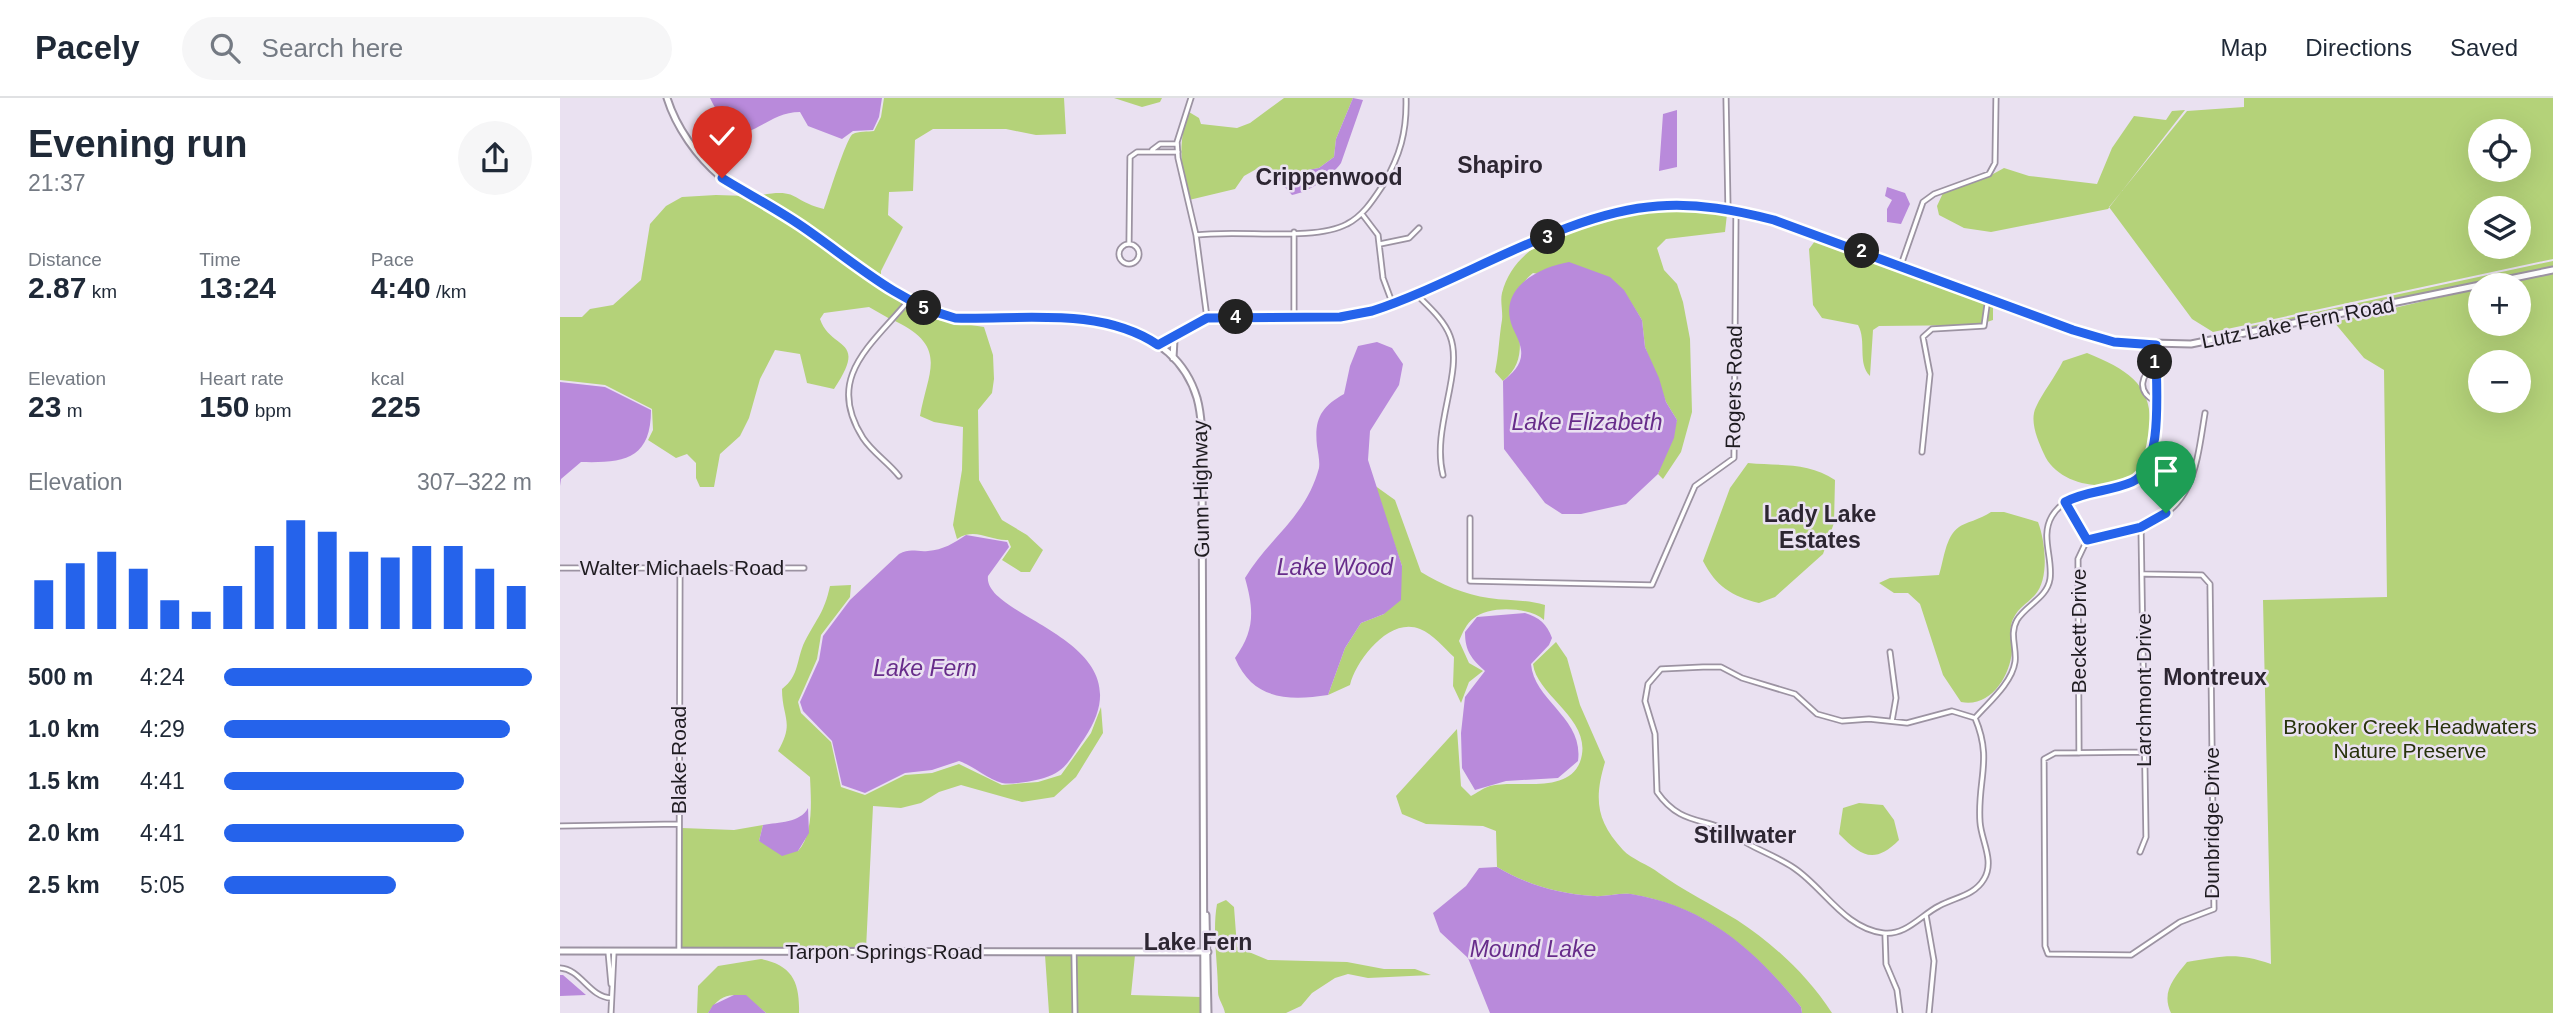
<!DOCTYPE html>
<meta charset="utf-8">
<style>
:root{--surface:#fff;--page:#f6f6f7;--text:#1f2937;--muted:#747a83;--line:#e0e1e3;--accent:#2563eb}
body{margin:0;font-family:Arial,sans-serif;background:var(--page);color:var(--text);height:100vh;display:flex;flex-direction:column;font-size:26px;white-space:nowrap}
*{box-sizing:border-box;margin:0}
p{font-size:23px;color:var(--muted)}
.icon{flex:none;width:38px;height:38px;fill:none;stroke:currentColor;stroke-width:2;stroke-linecap:round;stroke-linejoin:round}
.map{position:relative;flex:1;overflow:hidden}
.panel{display:flex;flex-direction:column;background:var(--surface);width:560px}
.panel>*{flex:none}
.controls{position:absolute;left:1908px;top:21px;display:grid;gap:14px}
.controls a{display:grid;place-items:center;width:63px;height:63px;border-radius:50%;background:var(--surface);box-shadow:0 7px 28px #0002;font-size:35px}
.pin{position:absolute;display:grid;place-items:center;width:60px;height:60px;color:#fff;margin:-72px -30px;border-radius:50% 50% 50% 0;rotate:-45deg;box-shadow:0 0 7px #0007}
.pin .icon{rotate:45deg}
.km{position:absolute;width:35px;height:35px;margin:-18px;border-radius:50%;background:#222;color:#fff;font-size:19px;line-height:35px;text-align:center}
.round{display:grid;place-items:center;flex:none;width:74px;height:74px;border-radius:37px;background:var(--page)}
.summary{display:flex;align-items:center;justify-content:space-between;height:119px;padding:0 28px}
h1{font-size:38px;font-weight:600;line-height:52px}
.figures{display:grid;grid-template-columns:repeat(3,1fr);gap:10px;height:119px;padding:7px 28px}
.figures div{display:grid;align-content:center}
.figures b{font-size:30px;font-weight:600}
.figures small{font-size:19px;font-weight:400}
.figures p{font-size:19px}
.chart{height:196px;padding:14px 28px}
.chart p{display:flex;justify-content:space-between}
.chart svg{width:100%;height:126px;margin-top:7px;stroke:var(--accent);stroke-width:6}
ul{padding:0 28px;list-style:none;font-size:23px}
li{display:grid;grid-template-columns:112px 84px 1fr;align-items:center;height:52px}
li i{height:18px;border-radius:9px;background:var(--accent)}
header{display:flex;align-items:center;gap:42px;box-sizing:border-box;height:98px;padding:0 35px;background:var(--surface);border-bottom:2px solid var(--line)}
header strong{font-size:33px}
nav{display:flex;gap:38px;margin-inline-start:auto;font-size:24px}
.search{width:490px;height:63px;background:var(--page);display:flex;align-items:center;gap:18px;box-sizing:border-box;padding:0 24px;border-radius:38px;color:var(--muted);font-size:26px}
main{display:flex;flex:1;min-height:0}
.map>svg:first-child{display:block}
.green{fill:#b4d279;fill-rule:evenodd}
.water{fill:#b98adb}
.lines{fill:none;stroke-linecap:round;stroke-linejoin:round}
.minor-casing{stroke:#9c93a2;stroke-width:7}
.secondary-casing{stroke:#9c93a2;stroke-width:9}
.minor{stroke:#fff;stroke-width:3.5}
.secondary{stroke:#fff;stroke-width:5}
.route-casing{stroke:#fff;stroke-width:14}
.route{stroke:#2563eb;stroke-width:9}
.labels{text-anchor:middle;stroke-width:5;stroke-linejoin:round;paint-order:stroke}
.street-label{font-size:21px;fill:#1f1c21;stroke:#eae1f1}
.park-label{font-size:21px;fill:#28330c;stroke:#eae1f1}
.neighbourhood-label{font-size:23px;font-weight:bold;fill:#2d2632;stroke:#eae1f1}
.water-label{font-size:23px;font-style:italic;fill:#672c8a;stroke:#eae1f1}
</style>
<header>
<strong>Pacely</strong>
<div class="search"><svg class="icon" aria-label="search" viewBox="0 0 24 24"><circle cx="10" cy="10" r="6"/><path d="M15 15l6 6"/></svg>Search here</div>
<nav><a>Map</a><a>Directions</a><a>Saved</a></nav>
</header>
<main>
<section class="panel">
<div class="summary"><div><h1>Evening run</h1><p>21:37</p></div><a class="round"><svg class="icon" aria-label="share" viewBox="0 0 24 24"><path d="M12 15V3M7 8l5-5 5 5M5 13v7h14v-7"/></svg></a></div>
<div class="figures">
<div><p>Distance</p><b>2.87<small> km</small></b></div>
<div><p>Time</p><b>13:24</b></div>
<div><p>Pace</p><b>4:40<small> /km</small></b></div>
</div>
<div class="figures">
<div><p>Elevation</p><b>23<small> m</small></b></div>
<div><p>Heart rate</p><b>150<small> bpm</small></b></div>
<div><p>kcal</p><b>225</b></div>
</div>
<div class="chart"><p><span>Elevation</span>307–322 m</p>
<svg viewBox="0 0 160 44" preserveAspectRatio="none"><path d="M5 44V27M15 44V21M25 44V17M35 44V23M45 44V34M55 44V38M65 44V29M75 44V15M85 44V6M95 44V10M105 44V17M115 44V19M125 44V15M135 44V15M145 44V23M155 44V29"/></svg>
</div>
<ul>
<li><b>500 m</b>4:24<i style="width:100%"></i></li>
<li><b>1.0 km</b>4:29<i style="width:93%"></i></li>
<li><b>1.5 km</b>4:41<i style="width:78%"></i></li>
<li><b>2.0 km</b>4:41<i style="width:78%"></i></li>
<li><b>2.5 km</b>5:05<i style="width:56%"></i></li>
</ul>
</section>
<div class="map">
<svg width="1993" height="915" viewBox="0 0 1993 915">
<rect width="100%" height="100%" fill="#eae1f1"/>
<path class="green" d="M324,0H504L506,36L476,37L446,31H373L355,42L353,93L329,94L328,117L343,129L321,173V183L238,123L197,98C240,89 230,103 264,111C268,100 287,38 293,36C298,33 308,34 314,33L321,19Z
M554,0H602L600,4L582,9Z
M724,0H793L776,41L774,59L759,70L715,78L709,71L700,69L684,78L675,91L629,102C621,71 617,44 629,14L639,20L641,26L677,30L690,25Z
M1684,0H1993V161L1653,234L1632,221L1549,109L1627,13L1684,9ZM1958,33V72H1920V33ZM1958,110V149H1920V110Z
M1625,12L1548,111L1431,134L1404,130L1379,117L1377,108L1383,95L1424,81L1444,70L1469,78L1537,86L1552,50L1574,18L1606,22L1612,13Z
M156,97L187,98L236,127L343,206L330,221L309,209L264,215L260,221C271,253 309,239 274,291L247,285L240,256L215,252L200,281L189,320L180,338L160,356L154,389H140L136,380V365L127,356L116,360L88,342L93,332L92,311L45,287L0,282V219H22L30,211L53,207L81,182L90,126L106,108L122,99Z
M1088,113H1154L1167,116L1165,134L1106,141L1097,150L1104,172L1117,186L1123,204L1130,241L1132,314L1121,354L1103,381L1098,376L1117,322L1106,304L1085,249L1082,222L1063,192L973,175C934,206 983,251 943,283L935,274C939,255 939,239 942,222C943,213 940,203 942,195C957,135 1036,122 1088,113Z
M1255,143L1433,208V222L1418,227L1319,228L1313,232L1310,278C1297,265 1307,243 1298,227L1262,220L1253,207L1249,151Z
M1993,163V169L1691,231V228Z
M1993,172V915H1611C1601,894 1614,880 1627,864C1664,858 1676,854 1711,866L1703,502L1827,499L1824,272L1804,260L1774,224L1920,190V226H1958V187H1932ZM1920,264H1958V303H1920Z
M348,208L372,221L424,229L433,257L434,281L432,295L418,312L419,382L442,422L467,437L483,452L470,474H461L442,462L451,449L448,442C429,443 416,429 397,441L393,427L402,372L403,329L374,324L360,318C368,273 389,249 335,223Z
M1527,255C1571,273 1596,289 1589,340C1588,355 1587,364 1576,374C1550,398 1497,387 1484,356C1478,343 1469,323 1476,309C1483,294 1495,279 1503,263Z
M1188,365C1219,368 1249,364 1275,382L1274,425L1263,456L1215,499L1199,505C1171,498 1156,488 1143,463L1170,390Z
M814,387L835,402L861,474C881,486 905,497 929,500C948,503 965,501 985,507L984,522C970,509 929,507 914,520C906,526 903,534 899,543L909,565L923,573L909,584L901,605L893,588L894,559C884,550 873,536 860,531C830,518 796,562 790,587L768,597L785,550L801,525L824,516L842,468Z
M1431,414H1444L1478,424C1485,442 1490,481 1475,497C1467,506 1459,509 1453,521C1448,532 1453,541 1452,553C1450,579 1430,610 1401,604L1383,577L1360,506L1348,495H1334L1319,485L1330,480L1379,477C1384,462 1385,439 1399,429C1404,425 1421,421 1431,414Z
M291,487L290,499L261,537L257,561L238,604L241,615L271,644L281,689L305,697L345,677L372,675L399,666L442,687L478,684L501,677L531,635L541,609L543,635L516,679L494,699L462,704L401,687L379,694L361,705L341,710L313,708L306,851L122,849V730L174,732L203,727L199,743L238,753C254,736 251,701 250,679L218,653C235,624 222,620 222,591C240,577 236,561 245,543C257,520 264,515 270,488Z
M996,544L1007,560L1020,607L1045,664C1034,701 1036,723 1063,752C1071,761 1089,767 1099,775C1124,793 1151,806 1177,822C1215,847 1247,877 1272,915H1242L1241,909C1195,853 1146,808 1070,796C1058,795 1045,799 1033,798C999,796 965,786 937,769L936,733L923,728L866,726L842,716L836,698L897,631L901,688L911,698C917,695 923,690 930,688C956,681 1007,697 1020,664C1035,622 977,599 973,566Z
M1299,705L1323,707L1334,722L1339,742C1314,767 1301,758 1279,736L1283,710Z
M666,802L674,809L677,849L708,862L787,864L824,871H855L871,877L808,880L788,876L775,880L752,895L741,908L726,915H665C664,908 658,901 658,894C658,866 652,834 657,806Z
M485,857H512V915H489Z
M517,857H575L571,897L641,899L642,915H517Z
M201,861C232,867 240,884 239,915H206C186,897 166,886 148,915H137L138,888L158,868Z"/>
<path class="water" d="M150,0H322L319,19L313,32L293,33L282,41L248,28L240,14C197,14 183,67 150,0Z
M793,0L803,2L781,65C771,79 749,94 732,97L715,78L759,70L774,59L776,41Z
M1117,12V69L1099,73L1103,16Z
M1327,89L1345,95L1350,106L1341,126L1327,124V111L1332,102L1325,98Z
M1009,164L1050,179L1064,192L1082,222L1085,249L1099,280L1106,304L1117,322L1114,340L1098,376L1066,406L1021,416H1002L985,405L944,351L943,283C953,275 963,266 961,252C960,241 952,232 950,221C943,187 981,169 1009,164Z
M817,244L832,250L843,266L839,287L810,333L808,362L842,468L841,502L824,516L801,525L785,550L768,597C728,603 693,602 675,560C695,532 694,512 685,480C708,441 746,419 759,370C760,363 758,355 757,348C754,321 761,309 784,296L790,268L798,248Z
M0,284L45,289L91,312C91,362 63,365 21,364L1,381L0,388Z
M406,437L447,444L449,449L428,478C422,521 592,541 524,641C511,659 507,673 484,680C474,683 452,687 442,685C428,681 413,668 399,663L372,672L345,675L305,695L282,687L272,643L243,613L240,604L259,562L263,538L290,502L339,456C350,450 356,454 368,453C383,452 394,445 406,437Z
M965,515C979,519 987,526 992,540L989,547L971,566C974,603 1024,620 1018,663L998,680L946,683L915,692L902,670L901,635L905,599L925,573C912,561 905,554 905,534L917,519Z
M248,710L249,735L238,753L222,758L199,743L203,727C219,724 240,725 248,710Z
M937,769C965,786 999,796 1033,798C1045,799 1058,795 1071,796C1146,808 1195,852 1241,909L1242,915H930L908,860L880,834L873,815L906,788L919,770Z
M0,877H3L26,897L0,898Z
M174,897H186L206,915H148L153,907Z"/>
<g class="lines">
<defs>
<path id="minor" d="M631,0L617,44L618,60L636,137L647,220
M1166,0L1168,110
M592,52L600,46H617
M802,116L818,137L823,180L833,207
M636,137C678,131 753,144 787,126C803,118 813,102 823,87C840,58 847,34 846,0
M569,146L570,59L577,54H618
M820,146L849,140L859,130
M559 156a10 10 0 1 1 20 0a10 10 0 1 1-20 0Z
M1341,167L1363,104L1374,96L1429,76L1435,65L1436,0
M856,196C869,209 884,222 890,238C904,274 871,330 883,377
M734,219V134
M1595,303C1576,293 1581,277 1596,266
M1362,354L1370,276L1363,239L1372,231L1424,228L1428,200
M339,378C328,364 313,355 303,340C264,279 312,247 349,202
M1505,404L1527,442
M910,420V483L1092,487L1135,388L1174,360L1176,113
M0,470H244
M1584,476L1642,477L1650,486L1654,811L1620,824L1571,857L1488,856L1485,848L1484,661L1495,655L1585,654
M1330,554L1336,600L1332,623
M1143,569H1161L1182,580L1235,596L1257,616L1282,623L1309,621L1347,625L1392,613L1415,620C1433,662 1417,682 1420,724C1421,742 1435,763 1424,781C1414,798 1395,799 1379,808C1361,817 1346,838 1323,835C1284,830 1264,790 1234,770C1215,757 1193,751 1174,737C1148,718 1122,730 1097,694L1095,636L1085,603L1088,586L1101,571Z
M1415,620C1428,605 1452,585 1455,564C1457,550 1449,536 1457,522C1466,507 1487,500 1490,481C1493,460 1480,438 1492,418C1514,382 1570,403 1589,369C1601,348 1595,274 1596,247
M1519,655L1518,461L1527,442C1544,437 1563,435 1580,429C1635,411 1637,363 1645,315
M0,728L119,726
M1580,754L1586,739L1581,429
M1366,817L1374,863L1369,915
M1325,836L1326,866L1337,892L1340,915
M48,853L51,886
M119,853L120,470
M514,854L515,915
M0,870C21,871 29,899 51,900
M51,915L54,853"/>
<path id="secondary" d="M107,0C116,29 137,59 161,79C183,98 214,110 239,127C289,160 336,205 395,220C473,223 607,201 637,300C642,318 642,339 642,358L644,915
M1920,187L1993,172
M598,247L647,220L780,219L812,213C901,184 1006,113 1097,108C1138,105 1175,112 1214,122L1513,232L1554,244L1631,246L1920,187
M613,260L614,242L619,234
M646,817L648,915
M0,853L648,854"/>
</defs>
<use href="#minor" class="minor-casing"/>
<use href="#secondary" class="secondary-casing"/>
<use href="#minor" class="minor"/>
<use href="#secondary" class="secondary"/>
</g>
<g class="lines">
<defs>
<path id="route" d="M162,80C188,96 215,110 240,127C289,160 337,205 395,220C461,222 540,208 598,247L647,220L780,219L812,213C901,184 1006,114 1098,108C1138,105 1175,112 1214,122L1513,232L1554,244L1596,247C1595,280 1606,369 1572,384C1549,394 1528,392 1505,404L1527,442L1581,429L1606,415"/>
</defs>
<use href="#route" class="route-casing"/>
<use href="#route" class="route"/>
</g>
<g class="labels">
<g class="street-label">
<text transform="translate(1738 225) rotate(-11)" y="7">Lutz Lake Fern Road</text>
<text transform="translate(1174 289) rotate(-89)" y="7">Rogers Road</text>
<text transform="translate(641 391) rotate(-91)" y="7">Gunn Highway</text>
<text x="122" y="477">Walter Michaels Road</text>
<text transform="translate(1519 533) rotate(-90)" y="7">Beckett Drive</text>
<text transform="translate(1584 592) rotate(-90)" y="7">Larchmont Drive</text>
<text transform="translate(119 662) rotate(-90)" y="7">Blake Road</text>
<text transform="translate(1652 725) rotate(-90)" y="7">Dunbridge Drive</text>
<text x="324" y="861">Tarpon Springs Road</text>
</g>
<g class="park-label">
<text x="1850" y="636">Brooker Creek Headwaters<tspan x="1850" dy="24">Nature Preserve</tspan></text>
</g>
<g class="neighbourhood-label">
<text x="940" y="75">Shapiro</text>
<text x="769" y="87">Crippenwood</text>
<text x="1260" y="424">Lady Lake<tspan x="1260" dy="26">Estates</tspan></text>
<text x="1655" y="587">Montreux</text>
<text x="1185" y="745">Stillwater</text>
<text x="638" y="852">Lake Fern</text>
</g>
<g class="water-label">
<text x="1027" y="332">Lake Elizabeth</text>
<text x="775" y="477">Lake Wood</text>
<text x="365" y="578">Lake Fern</text>
<text x="973" y="859">Mound Lake</text>
</g>
</g>
</svg>
<div class="controls">
<a><svg class="icon" aria-label="locate" viewBox="0 0 24 24"><circle cx="12" cy="12" r="6"/><path d="M12 2v4M12 18v4M2 12h4M18 12h4"/></svg></a>
<a><svg class="icon" aria-label="layers" viewBox="0 0 24 24"><path d="M12 4l9 5-9 5-9-5zM3 14l9 5 9-5"/></svg></a>
<a>+</a>
<a>−</a>
</div>
<div class="pin" style="left:1606px;top:415px;background:#1e9e55"><svg class="icon" aria-label="arrive" viewBox="0 0 24 24"><path d="M6 21V4h12l-3 4 3 4H6"/></svg></div>
<div class="pin" style="left:162px;top:80px;background:#d93025"><svg class="icon" aria-label="check" viewBox="0 0 24 24"><path d="M5 12l5 5 9-10"/></svg></div>
<b class="km" style="left:1595px;top:264px">1</b>
<b class="km" style="left:1302px;top:153px">2</b>
<b class="km" style="left:988px;top:139px">3</b>
<b class="km" style="left:676px;top:219px">4</b>
<b class="km" style="left:364px;top:210px">5</b>
</div>
</main>
